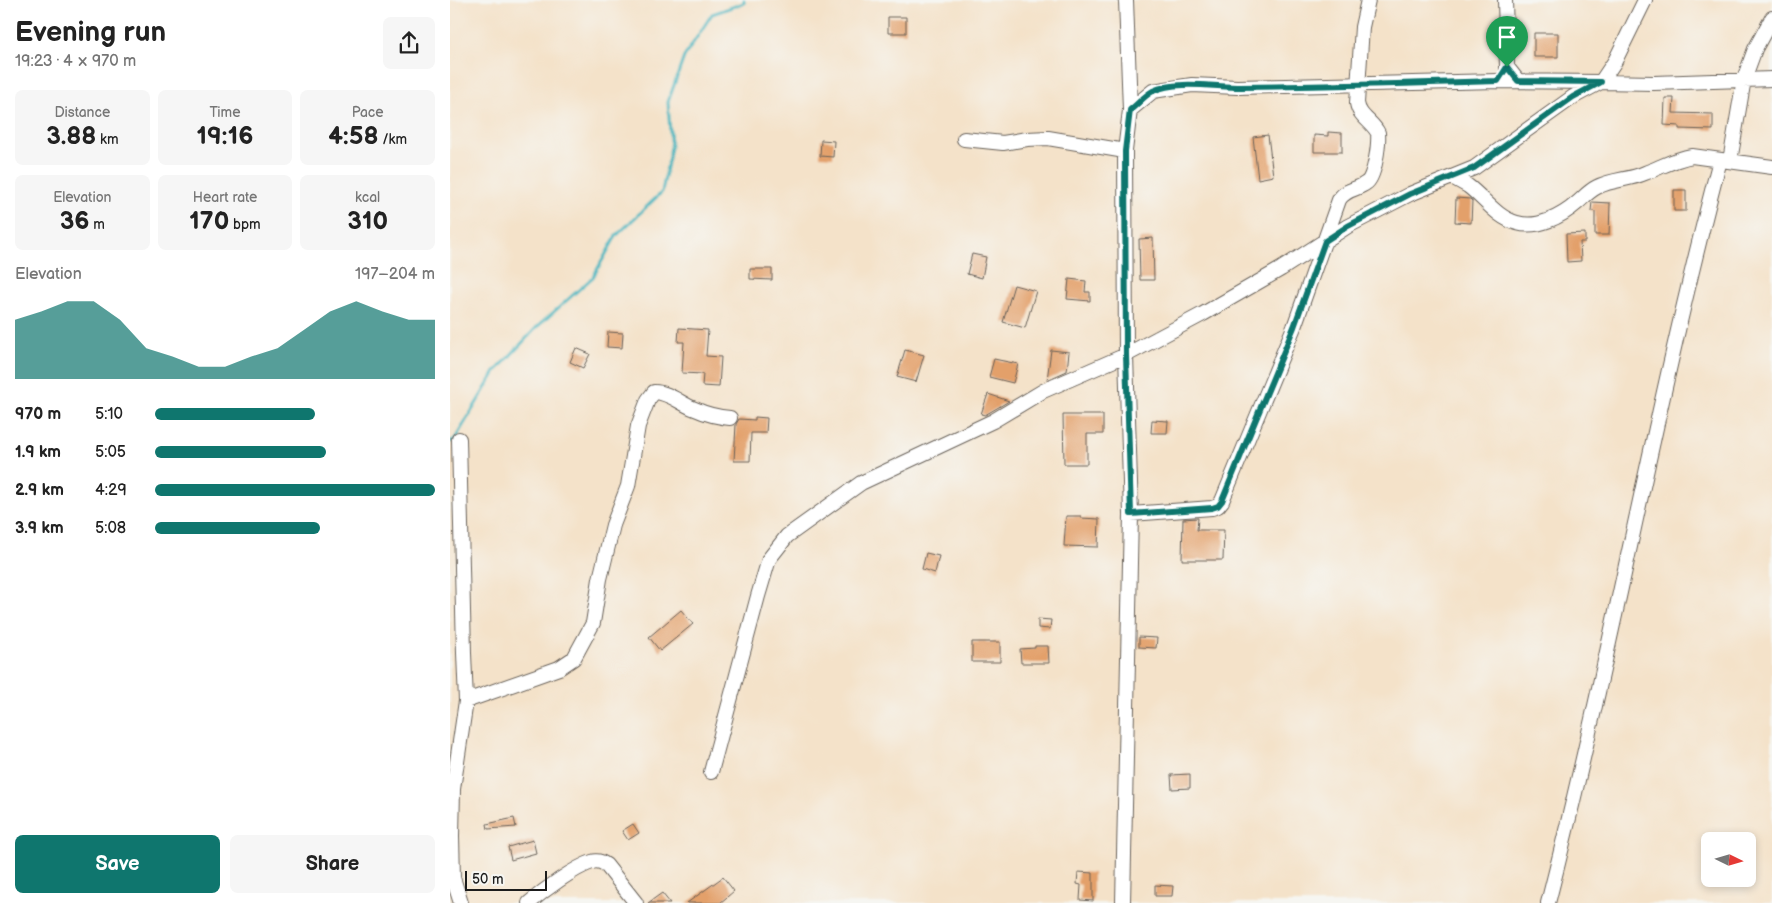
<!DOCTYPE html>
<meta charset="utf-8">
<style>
:root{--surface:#fff;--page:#f6f6f6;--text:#222;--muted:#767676;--accent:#0f766e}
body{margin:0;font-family:"Balsamiq Sans",sans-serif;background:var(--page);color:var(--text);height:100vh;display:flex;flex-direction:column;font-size:19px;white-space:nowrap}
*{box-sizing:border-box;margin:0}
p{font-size:16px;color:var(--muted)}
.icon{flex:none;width:28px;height:28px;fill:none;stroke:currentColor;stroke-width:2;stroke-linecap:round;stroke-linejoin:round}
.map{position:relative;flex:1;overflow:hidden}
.details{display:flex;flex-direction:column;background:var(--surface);width:450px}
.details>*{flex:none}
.needle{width:32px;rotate:95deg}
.controls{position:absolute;left:1251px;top:832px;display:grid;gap:10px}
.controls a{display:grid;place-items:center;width:55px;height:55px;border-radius:8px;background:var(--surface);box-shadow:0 2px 8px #0003;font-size:25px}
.scale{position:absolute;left:15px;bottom:12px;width:82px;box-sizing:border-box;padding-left:5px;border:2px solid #1c1c1c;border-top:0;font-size:14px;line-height:18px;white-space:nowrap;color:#1c1c1c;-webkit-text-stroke:4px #f6f6f2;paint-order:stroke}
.pin{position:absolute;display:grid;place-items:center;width:42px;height:42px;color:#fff;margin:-51px -21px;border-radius:50% 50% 50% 0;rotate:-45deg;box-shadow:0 0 5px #0007}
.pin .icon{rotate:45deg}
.round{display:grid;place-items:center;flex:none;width:52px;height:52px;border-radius:8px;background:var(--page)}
.overview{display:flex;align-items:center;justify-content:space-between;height:85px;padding:0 15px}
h1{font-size:28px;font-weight:800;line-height:38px}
.figures{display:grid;grid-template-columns:repeat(3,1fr);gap:8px;height:85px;padding:5px 15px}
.figures div{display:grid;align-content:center;border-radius:8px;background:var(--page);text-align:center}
.figures b{font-size:25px;font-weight:800}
.figures small{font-size:14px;font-weight:400}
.figures p{font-size:14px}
.chart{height:140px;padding:10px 15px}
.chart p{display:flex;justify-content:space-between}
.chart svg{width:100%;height:90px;margin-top:5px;fill:var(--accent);opacity:.7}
.button{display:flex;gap:10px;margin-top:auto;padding:10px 15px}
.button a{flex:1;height:58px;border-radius:8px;background:var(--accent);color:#fff;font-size:20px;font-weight:800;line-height:58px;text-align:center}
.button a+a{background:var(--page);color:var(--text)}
ul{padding:0 15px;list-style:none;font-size:16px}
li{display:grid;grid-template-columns:80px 60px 1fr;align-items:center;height:38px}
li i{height:12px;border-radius:6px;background:var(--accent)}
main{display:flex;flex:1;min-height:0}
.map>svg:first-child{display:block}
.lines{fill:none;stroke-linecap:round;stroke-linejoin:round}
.stream{stroke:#43b3bd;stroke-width:3}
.building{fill:#e3a06b}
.minor-casing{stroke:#686159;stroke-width:16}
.minor{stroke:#fff;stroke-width:14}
.route-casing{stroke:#fff;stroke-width:10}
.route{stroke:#0f766e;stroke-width:6}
</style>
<main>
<section class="details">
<div class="overview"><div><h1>Evening run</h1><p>19:23 · 4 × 970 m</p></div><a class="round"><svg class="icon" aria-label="share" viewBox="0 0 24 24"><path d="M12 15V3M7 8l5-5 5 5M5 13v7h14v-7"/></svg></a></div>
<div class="figures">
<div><p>Distance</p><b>3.88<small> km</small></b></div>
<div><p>Time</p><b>19:16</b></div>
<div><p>Pace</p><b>4:58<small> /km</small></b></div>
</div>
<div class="figures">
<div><p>Elevation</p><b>36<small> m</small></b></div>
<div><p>Heart rate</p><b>170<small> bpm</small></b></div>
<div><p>kcal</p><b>310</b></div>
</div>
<div class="chart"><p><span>Elevation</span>197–204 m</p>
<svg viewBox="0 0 160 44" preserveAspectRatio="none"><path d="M0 44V15L10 11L20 6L30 6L40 15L50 29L60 33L70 38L80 38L90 33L100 29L110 20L120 11L130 6L140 11L150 15L160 15V44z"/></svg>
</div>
<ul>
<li><b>970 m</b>5:10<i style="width:57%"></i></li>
<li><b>1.9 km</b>5:05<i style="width:61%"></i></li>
<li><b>2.9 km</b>4:29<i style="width:100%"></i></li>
<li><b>3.9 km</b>5:08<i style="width:59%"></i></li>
</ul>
<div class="button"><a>Save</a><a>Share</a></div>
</section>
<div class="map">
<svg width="1322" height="903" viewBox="0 0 1322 903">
<rect width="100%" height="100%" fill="#f6f6f2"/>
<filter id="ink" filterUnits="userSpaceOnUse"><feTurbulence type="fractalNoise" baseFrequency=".02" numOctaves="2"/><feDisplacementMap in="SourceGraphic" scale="10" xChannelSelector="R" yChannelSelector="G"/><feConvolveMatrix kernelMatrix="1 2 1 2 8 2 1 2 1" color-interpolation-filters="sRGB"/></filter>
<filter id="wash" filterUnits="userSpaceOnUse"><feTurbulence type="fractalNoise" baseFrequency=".0096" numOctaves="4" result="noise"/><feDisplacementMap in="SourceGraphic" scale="20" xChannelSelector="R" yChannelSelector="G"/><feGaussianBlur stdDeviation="1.12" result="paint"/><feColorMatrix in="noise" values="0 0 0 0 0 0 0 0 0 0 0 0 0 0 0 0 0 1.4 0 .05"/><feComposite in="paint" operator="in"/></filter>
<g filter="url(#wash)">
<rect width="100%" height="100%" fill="#f4e2c9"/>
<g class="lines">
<path class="stream" d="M0,442L5,439L45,372L87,327L143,277L166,236L212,192L221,147L218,102L234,57L262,14L294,3V0"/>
</g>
<g id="blocks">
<path class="building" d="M438,17H456V33H438Z
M1084,33H1108V57H1084Z
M1215,98H1224L1223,113L1263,114V130L1229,129V126L1214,125Z
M878,132L892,133V152H864V135L878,136Z
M818,135L823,176L808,179L803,137Z
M371,140L384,141L383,157L370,156Z
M1224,190H1236V211H1224Z
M1006,198L1020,199L1022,201L1021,223L1005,222Z
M1142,202L1160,203L1159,235H1145V211H1141Z
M1135,233V242H1130L1131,261L1117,262L1116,234Z
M703,238L704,280H690L689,239Z
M522,254L536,257L532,278L517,274Z
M300,269H322V280L300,279Z
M619,279L636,281L635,292H640V301L617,299Z
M564,285L586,291L575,328L553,322Z
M229,328L258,330L256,356L271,357L269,387L252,386L253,374L232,373L234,342H228Z
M158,332L173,333L172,348L157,347Z
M126,348L140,354L133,368L120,362Z
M455,350L474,355L466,382L447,377Z
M601,350L619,352L617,371L597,380Z
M544,359L568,364L563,383L539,377Z
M538,394L559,401L535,415L531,414Z
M613,415H653V434H637V464H614Z
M305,417L317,418L316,433H301L300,461H284L286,424L289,419L305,420Z
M702,420L718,421L717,433H701Z
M616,516H631V518L649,519L648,547L614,546Z
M748,518L747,530H774L773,560H732L733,519Z
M476,553L489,556L485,573L472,569Z
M231,610L243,624L210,651L199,637Z
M588,619L601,620L600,629L588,628Z
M689,637L707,638L706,648L689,647Z
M522,642H550V662H522Z
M585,646H598L599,663H571L570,649L585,648Z
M740,774V788L722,789L721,775Z
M64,818L66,827L38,829L37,824Z
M183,824L189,833L178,840L172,831Z
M83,840L86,853L61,860L58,847Z
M628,872L643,873V901L630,900L631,885L627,884Z
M273,877L284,891L270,903H237Z
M705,885L723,886L722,896H705Z
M212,893L220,903H198Z"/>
</g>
</g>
<g filter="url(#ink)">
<use href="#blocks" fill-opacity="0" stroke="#686159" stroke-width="1"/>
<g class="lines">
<defs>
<path id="minor" d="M1055,0L1057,67L1068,81
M680,110L703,91L742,85L787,87L1048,81L1151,82L1165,61L1195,0
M514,139L553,143L577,139L598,138L675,151
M1280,161L1294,79L1305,49L1322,18
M1002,177C1007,180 1013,183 1018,186C1034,198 1047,218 1067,223C1087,229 1111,217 1127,203C1134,197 1139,191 1147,187C1163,179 1180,180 1195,173C1211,167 1225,159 1242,156L1322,167
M9,439L14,653L16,701L3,789L2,836L3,878L11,903
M681,514L762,508L768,506L772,501L844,327L889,200C895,189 907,190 916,183C925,178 929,143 928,133C922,121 909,117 907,103L912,27L918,0
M16,701L109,668L124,658L143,623L150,579L163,525L178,486L188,426L198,400L204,392C219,392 231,404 245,409C256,414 268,417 280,418
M261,772L308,596L319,559L337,536L411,483L543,421L593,391L676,355L753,314L831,269L898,226L960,194L1024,168L1123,97L1151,82L1204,83L1322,79
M79,903C94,890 124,868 142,862C148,860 152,862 156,865L186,903
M673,903L681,514L676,355L675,151L680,110L676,0
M1098,903C1161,657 1205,406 1270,160"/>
</defs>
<use href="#minor" class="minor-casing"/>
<use href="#minor" class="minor"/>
</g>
</g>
<g class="lines" filter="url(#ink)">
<defs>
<path id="route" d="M1057,67L1068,81L1151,82L1123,97L1024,168L960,194L898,226L875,241L844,327L772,501L768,506L762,508L681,514L676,355L675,151L680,110C687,105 695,95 703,91C726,80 765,87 790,87C876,86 962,84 1048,81Z"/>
</defs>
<use href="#route" class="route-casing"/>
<use href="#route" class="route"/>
</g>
</svg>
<div class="controls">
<a><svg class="needle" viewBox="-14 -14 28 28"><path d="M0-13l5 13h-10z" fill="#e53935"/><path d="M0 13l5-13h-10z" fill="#767676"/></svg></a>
</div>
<div class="scale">50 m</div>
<div class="pin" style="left:1057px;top:67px;background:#1e9e55"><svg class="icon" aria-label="arrive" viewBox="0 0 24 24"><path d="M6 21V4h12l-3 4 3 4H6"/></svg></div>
</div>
</main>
